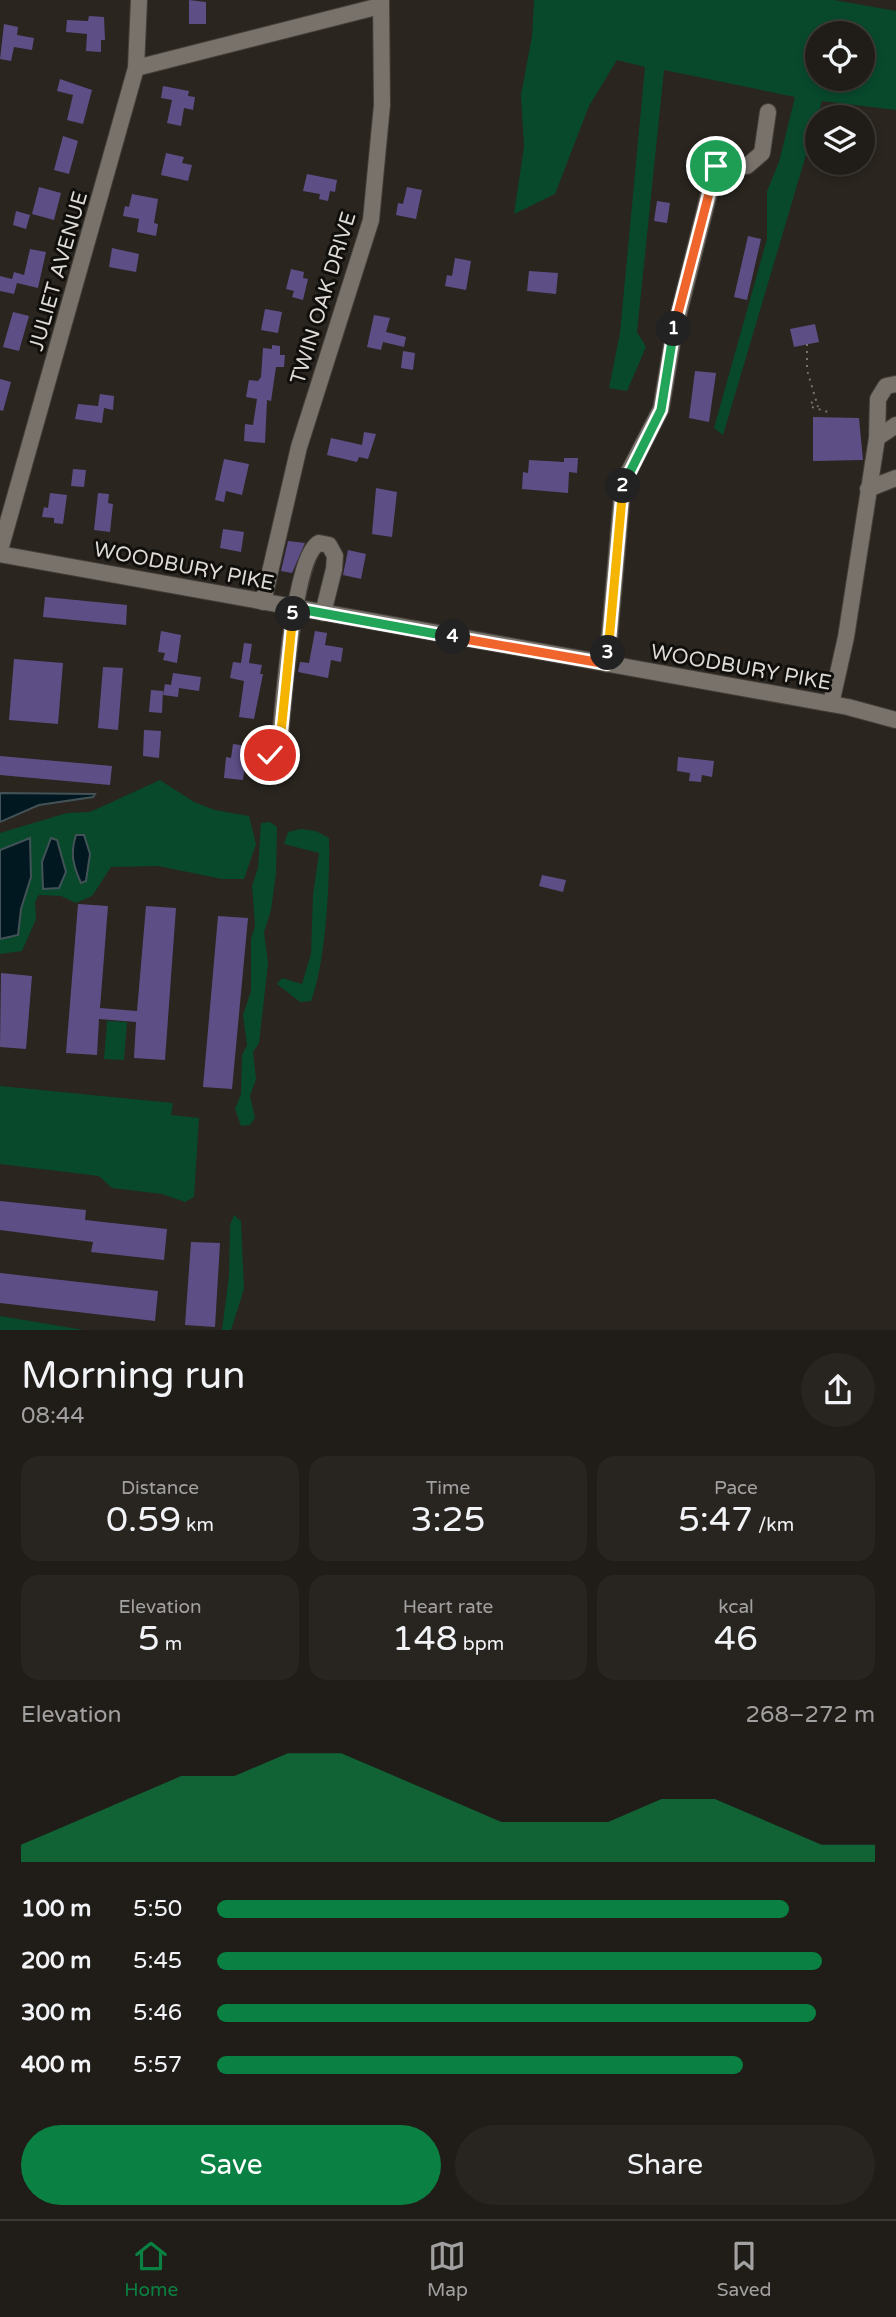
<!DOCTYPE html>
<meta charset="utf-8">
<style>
:root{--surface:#201c17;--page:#282520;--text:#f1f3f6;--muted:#a2a1a1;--line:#3d3a36;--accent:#0b8043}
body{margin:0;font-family:"Varela Round",sans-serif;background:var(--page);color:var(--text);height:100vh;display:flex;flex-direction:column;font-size:26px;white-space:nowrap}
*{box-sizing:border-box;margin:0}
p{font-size:23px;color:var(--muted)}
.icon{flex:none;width:38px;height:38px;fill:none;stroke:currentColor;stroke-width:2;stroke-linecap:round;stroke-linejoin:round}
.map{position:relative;height:1330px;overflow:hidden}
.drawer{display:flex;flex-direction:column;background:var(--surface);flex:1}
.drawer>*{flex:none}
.controls{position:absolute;left:805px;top:21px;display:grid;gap:14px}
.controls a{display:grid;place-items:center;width:70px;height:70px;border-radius:50%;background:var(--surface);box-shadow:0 4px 10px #0003,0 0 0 2px var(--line);font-size:35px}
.pin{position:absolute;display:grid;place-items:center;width:60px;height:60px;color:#fff;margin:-30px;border:4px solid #fff;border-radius:50%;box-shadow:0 2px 7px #0007}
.km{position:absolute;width:35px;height:35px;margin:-18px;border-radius:50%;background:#222;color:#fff;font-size:19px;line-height:35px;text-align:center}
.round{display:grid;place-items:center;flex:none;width:74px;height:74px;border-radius:37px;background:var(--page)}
.headline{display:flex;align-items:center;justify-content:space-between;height:119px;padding:0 21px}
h1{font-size:38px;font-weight:600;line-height:52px}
.metrics{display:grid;grid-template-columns:repeat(3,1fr);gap:10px;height:119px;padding:7px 21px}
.metrics div{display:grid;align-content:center;border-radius:18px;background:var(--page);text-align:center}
.metrics b{font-size:35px;font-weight:600}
.metrics small{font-size:19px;font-weight:400}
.metrics p{font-size:19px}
.chart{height:196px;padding:14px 21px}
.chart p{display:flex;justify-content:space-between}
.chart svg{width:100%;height:126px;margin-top:7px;fill:var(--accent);opacity:.7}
.button{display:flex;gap:14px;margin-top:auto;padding:14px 21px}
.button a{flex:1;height:80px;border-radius:42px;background:var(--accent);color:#fff;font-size:28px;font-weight:600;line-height:80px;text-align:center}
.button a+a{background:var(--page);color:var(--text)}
ul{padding:0 21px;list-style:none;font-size:23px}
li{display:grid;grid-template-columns:112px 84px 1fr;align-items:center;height:52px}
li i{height:18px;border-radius:9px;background:var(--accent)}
.menu{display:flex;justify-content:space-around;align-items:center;height:98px;border-top:2px solid var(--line);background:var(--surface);font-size:19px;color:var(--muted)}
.menu a{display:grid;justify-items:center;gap:4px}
.menu .current{color:var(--accent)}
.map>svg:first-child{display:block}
.green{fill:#08492c;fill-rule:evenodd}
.water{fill:#011821;stroke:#435257;stroke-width:2}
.building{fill:#5d4f86}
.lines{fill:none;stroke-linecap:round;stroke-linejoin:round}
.minor-casing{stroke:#443f3a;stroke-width:18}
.path{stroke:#78736e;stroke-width:2;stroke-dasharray:2 5;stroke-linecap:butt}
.minor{stroke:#78726b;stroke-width:16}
.split-1-casing{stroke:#fff;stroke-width:14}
.split-2-casing{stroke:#fff;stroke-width:14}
.split-3-casing{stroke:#fff;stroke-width:14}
.split-4-casing{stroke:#fff;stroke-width:14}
.split-5-casing{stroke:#fff;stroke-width:14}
.split-6-casing{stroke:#fff;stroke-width:14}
.split-1{stroke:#f0652b;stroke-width:9}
.split-2{stroke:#22a559;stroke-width:9}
.split-3{stroke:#f5b400;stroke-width:9}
.split-4{stroke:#f0652b;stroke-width:9}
.split-5{stroke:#22a559;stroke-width:9}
.split-6{stroke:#f5b400;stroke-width:9}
.labels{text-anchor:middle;stroke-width:6;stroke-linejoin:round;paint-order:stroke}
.street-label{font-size:21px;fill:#dedad6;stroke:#110f0c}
</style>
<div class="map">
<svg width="896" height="1330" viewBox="0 0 896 1330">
<rect width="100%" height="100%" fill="#2a251f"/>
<path class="green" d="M534,0H834L896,11V110L822,101L723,435L714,428L767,239V191L779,162L795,97L664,70L637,332L646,347L627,391L609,388L620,333L645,67L617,60L589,106L555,194L514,214L524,147L521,95L532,36ZM817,33H863V79H817Z
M160,780L194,802L215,810L249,816L256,844L244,879H222L158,866L111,867L92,896L76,903L61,896L39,895L35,902L36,919L22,951L0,954V833L67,813L90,812Z
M270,822L277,827L276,873L271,910L264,932L268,963L259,1043L253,1052L256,1079L250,1096L255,1118L250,1125L241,1126L235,1109L241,1094L242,1055L247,1045L243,1015L251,991V939L255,926L252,886L258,868L261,823Z
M301,829L316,831L329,838C330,880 326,962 311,1001L300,1002L277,984L282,978L302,984L311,954L313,895L319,853L284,844L288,832Z
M107,1021L127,1022L124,1060L104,1059Z
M0,1086L173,1103L171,1115L199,1118L194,1197L185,1202L162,1194L112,1188L99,1176L0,1164Z
M234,1215L241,1221L244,1289L231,1330H222L229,1276L230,1225Z
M0,1316L84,1330H0Z"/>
<path class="water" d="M0,793L95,794L93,797L39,805L0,822Z
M76,835H84L90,854L86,881L81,883C73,865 70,854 76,835Z
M30,838L31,877L21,909L18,935L0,939V850Z
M51,838L57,840L66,872L59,888L43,889L42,862Z"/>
<path class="building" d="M189,0L206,2V24H189Z
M89,16L104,17L105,40H101V52L86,51L87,34L66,32L67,20L88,21Z
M4,24L18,27L17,35L34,38L32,50L14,47L11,61L0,59Z
M60,79L92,90L83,124L67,120L73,95L57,91Z
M163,86L189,91L188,96L195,97L193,110L184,108L181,126L167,123L172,100L161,98Z
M63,136L78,141L69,174L54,170Z
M166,153L184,157L182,163L192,165L188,181L161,175Z
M307,174L337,180L335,192L330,191L328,201L319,199L320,194L303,191Z
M39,187L61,193L54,220L32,214Z
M407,187L422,190L416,219L396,215L398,203L403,204Z
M132,194L158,199L154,223L158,224L156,236L137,232L139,219L123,216L125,206L129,207Z
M657,201L670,203L667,223L654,221Z
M16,211L30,215L26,229L13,225Z
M748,236L761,239L747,300L734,297Z
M112,248L139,254L136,272L109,267Z
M30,249L46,252L38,288L17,283L14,294L0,291V276L12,279L14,272L24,275Z
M455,258L471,261L466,290L445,286L447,275L452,276Z
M291,269L304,272L303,278L308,279L303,300L292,297L294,291L286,289Z
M529,271L558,273L556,294L527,291Z
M265,309L282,312L278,333L261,330Z
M13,312L29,316L19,351L3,347Z
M374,315L390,318L386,332L406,337L404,347L383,342L381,350L367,347Z
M815,324L819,342L794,347L790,329Z
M272,345L280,346V355H285L284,367H276L271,401L267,400L265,443L244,441L245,424L253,425L257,399L246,397L249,380L258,381L261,377L263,348L272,349Z
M403,351L415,353L413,370L401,368Z
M695,371L716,373L709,422L689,418Z
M0,379L11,382L3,411L0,410Z
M100,394L114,396L113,410L104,408L102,423L75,419L78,404L98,406Z
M813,417L859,418L863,460L813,461Z
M364,432L376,434L368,459L359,457L357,462L327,455L331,438L362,445Z
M564,458H578L577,473L569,472L568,493L522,489L523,472L528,473L529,460L564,462Z
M224,459L249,464L242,495L226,491L224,502L215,500Z
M73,469L86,470L84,487L71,486Z
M376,488L397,492L392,537L372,534Z
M50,493L67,495L63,524L54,523V518L42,517L44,507L48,508Z
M98,493L109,494L108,503L113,504L110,532L94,530Z
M223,529L244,532L241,552L220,548Z
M288,541L305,543L292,573L281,571Z
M348,550L366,554L361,579L343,575Z
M45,597L127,605L126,625L43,617Z
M161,631L181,635L177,663L163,660L165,653L158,652Z
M315,631L327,633L325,645L343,648L341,662L331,660L328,678L298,672L300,662L309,663Z
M244,643L252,644L249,663L262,665L260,674H263L254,719L239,717L244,681L230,678L233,662L241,663Z
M14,659L63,663L58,724L9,720Z
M103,667L123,668L118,730L98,728Z
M173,673L201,677L199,691L179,688L178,697L163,695L165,684L171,685Z
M151,690L163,691L162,713L149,712Z
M144,730L161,731L159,758L143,756Z
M233,744L248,746L243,780L224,778L226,757L231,758Z
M0,756L112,766L110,785L0,775Z
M678,757L714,761L712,777L702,775L701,782L689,781L690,773L677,771Z
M542,875L566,880L563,892L539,886Z
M78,904L108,906L100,1008L137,1011L146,906L176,908L165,1060L134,1058L136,1022L99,1019L97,1055L66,1053Z
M218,916L248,918L232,1089L203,1087Z
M1,973L32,976L26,1049L0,1047Z
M0,1201L86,1210L85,1220L167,1229L164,1260L91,1252L93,1242L0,1230Z
M191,1242L220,1243L215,1327L185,1325Z
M0,1273L158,1291L155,1321L0,1303Z"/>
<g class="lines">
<defs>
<path id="minor" d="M136,68L380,6
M877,438L878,399L886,386L896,384
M868,489L896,478
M0,550L136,68L139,0
M0,554L848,707L896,720
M263,602L299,447L371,220L382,105L381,0
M607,664L623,483L661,409L674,332L716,166H747L762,153L768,112
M831,704L846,637L877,438L896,425
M259,753L270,755L279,752C282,718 293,556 319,543L329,545L335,556L334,569L323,613"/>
</defs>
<use href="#minor" class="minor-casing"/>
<path class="path" d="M807,344V370L818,407
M811,402L817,406
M812,407L828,412L829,416"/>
<use href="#minor" class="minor"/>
</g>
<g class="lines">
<defs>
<path id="split-1" d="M674,329L716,166"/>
<path id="split-2" d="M623,486L661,410L674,329"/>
<path id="split-3" d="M608,653L623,486"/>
<path id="split-4" d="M453,637L607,664L608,653"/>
<path id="split-5" d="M293,614L294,608L453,637"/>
<path id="split-6" d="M270,755L279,752L293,614"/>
</defs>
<use href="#split-1" class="split-1-casing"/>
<use href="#split-2" class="split-2-casing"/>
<use href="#split-3" class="split-3-casing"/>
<use href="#split-4" class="split-4-casing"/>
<use href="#split-5" class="split-5-casing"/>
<use href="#split-6" class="split-6-casing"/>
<use href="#split-1" class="split-1"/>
<use href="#split-2" class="split-2"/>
<use href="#split-3" class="split-3"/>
<use href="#split-4" class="split-4"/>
<use href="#split-5" class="split-5"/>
<use href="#split-6" class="split-6"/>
</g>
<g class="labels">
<g class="street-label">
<text transform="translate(58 271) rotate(-74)" y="7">JULIET AVENUE</text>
<text transform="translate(323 298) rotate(-73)" y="7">TWIN OAK DRIVE</text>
<text transform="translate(184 566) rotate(11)" y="7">WOODBURY PIKE</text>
<text transform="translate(741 667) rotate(10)" y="7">WOODBURY PIKE</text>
</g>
</g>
</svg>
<div class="controls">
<a><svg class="icon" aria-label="locate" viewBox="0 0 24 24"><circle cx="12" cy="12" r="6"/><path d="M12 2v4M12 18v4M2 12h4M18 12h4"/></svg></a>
<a><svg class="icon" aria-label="layers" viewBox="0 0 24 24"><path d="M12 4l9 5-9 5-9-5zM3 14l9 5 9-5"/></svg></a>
</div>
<div class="pin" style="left:716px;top:166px;background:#1e9e55"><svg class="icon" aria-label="arrive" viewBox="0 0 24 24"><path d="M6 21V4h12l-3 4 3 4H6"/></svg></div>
<div class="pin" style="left:270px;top:755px;background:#d93025"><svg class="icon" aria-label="check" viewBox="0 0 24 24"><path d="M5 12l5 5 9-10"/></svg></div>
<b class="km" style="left:674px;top:329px">1</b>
<b class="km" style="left:623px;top:486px">2</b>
<b class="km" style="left:608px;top:653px">3</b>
<b class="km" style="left:453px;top:637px">4</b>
<b class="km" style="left:293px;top:614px">5</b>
</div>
<section class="drawer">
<div class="headline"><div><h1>Morning run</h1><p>08:44</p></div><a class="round"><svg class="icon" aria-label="share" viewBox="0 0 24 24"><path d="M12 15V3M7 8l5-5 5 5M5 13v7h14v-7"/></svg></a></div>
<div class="metrics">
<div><p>Distance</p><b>0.59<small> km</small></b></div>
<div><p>Time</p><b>3:25</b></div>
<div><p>Pace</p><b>5:47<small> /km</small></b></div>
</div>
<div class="metrics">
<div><p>Elevation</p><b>5<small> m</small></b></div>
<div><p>Heart rate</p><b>148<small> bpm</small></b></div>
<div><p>kcal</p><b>46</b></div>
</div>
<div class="chart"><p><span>Elevation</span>268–272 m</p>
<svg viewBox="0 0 160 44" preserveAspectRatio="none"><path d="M0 44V38L10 30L20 22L30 14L40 14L50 6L60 6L70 14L80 22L90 30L100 30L110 30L120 22L130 22L140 30L150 38L160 38V44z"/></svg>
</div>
<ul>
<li><b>100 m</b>5:50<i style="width:87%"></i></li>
<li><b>200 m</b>5:45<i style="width:92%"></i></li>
<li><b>300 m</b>5:46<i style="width:91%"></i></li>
<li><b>400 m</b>5:57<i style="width:80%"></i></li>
</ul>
<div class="button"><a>Save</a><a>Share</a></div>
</section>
<nav class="menu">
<a class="current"><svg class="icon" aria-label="home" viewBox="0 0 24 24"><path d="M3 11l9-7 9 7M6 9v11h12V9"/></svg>Home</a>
<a><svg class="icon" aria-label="map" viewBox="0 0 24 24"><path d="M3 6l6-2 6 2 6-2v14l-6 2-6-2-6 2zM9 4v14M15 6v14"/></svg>Map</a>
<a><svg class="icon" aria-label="saved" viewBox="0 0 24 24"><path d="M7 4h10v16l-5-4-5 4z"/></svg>Saved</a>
</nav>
